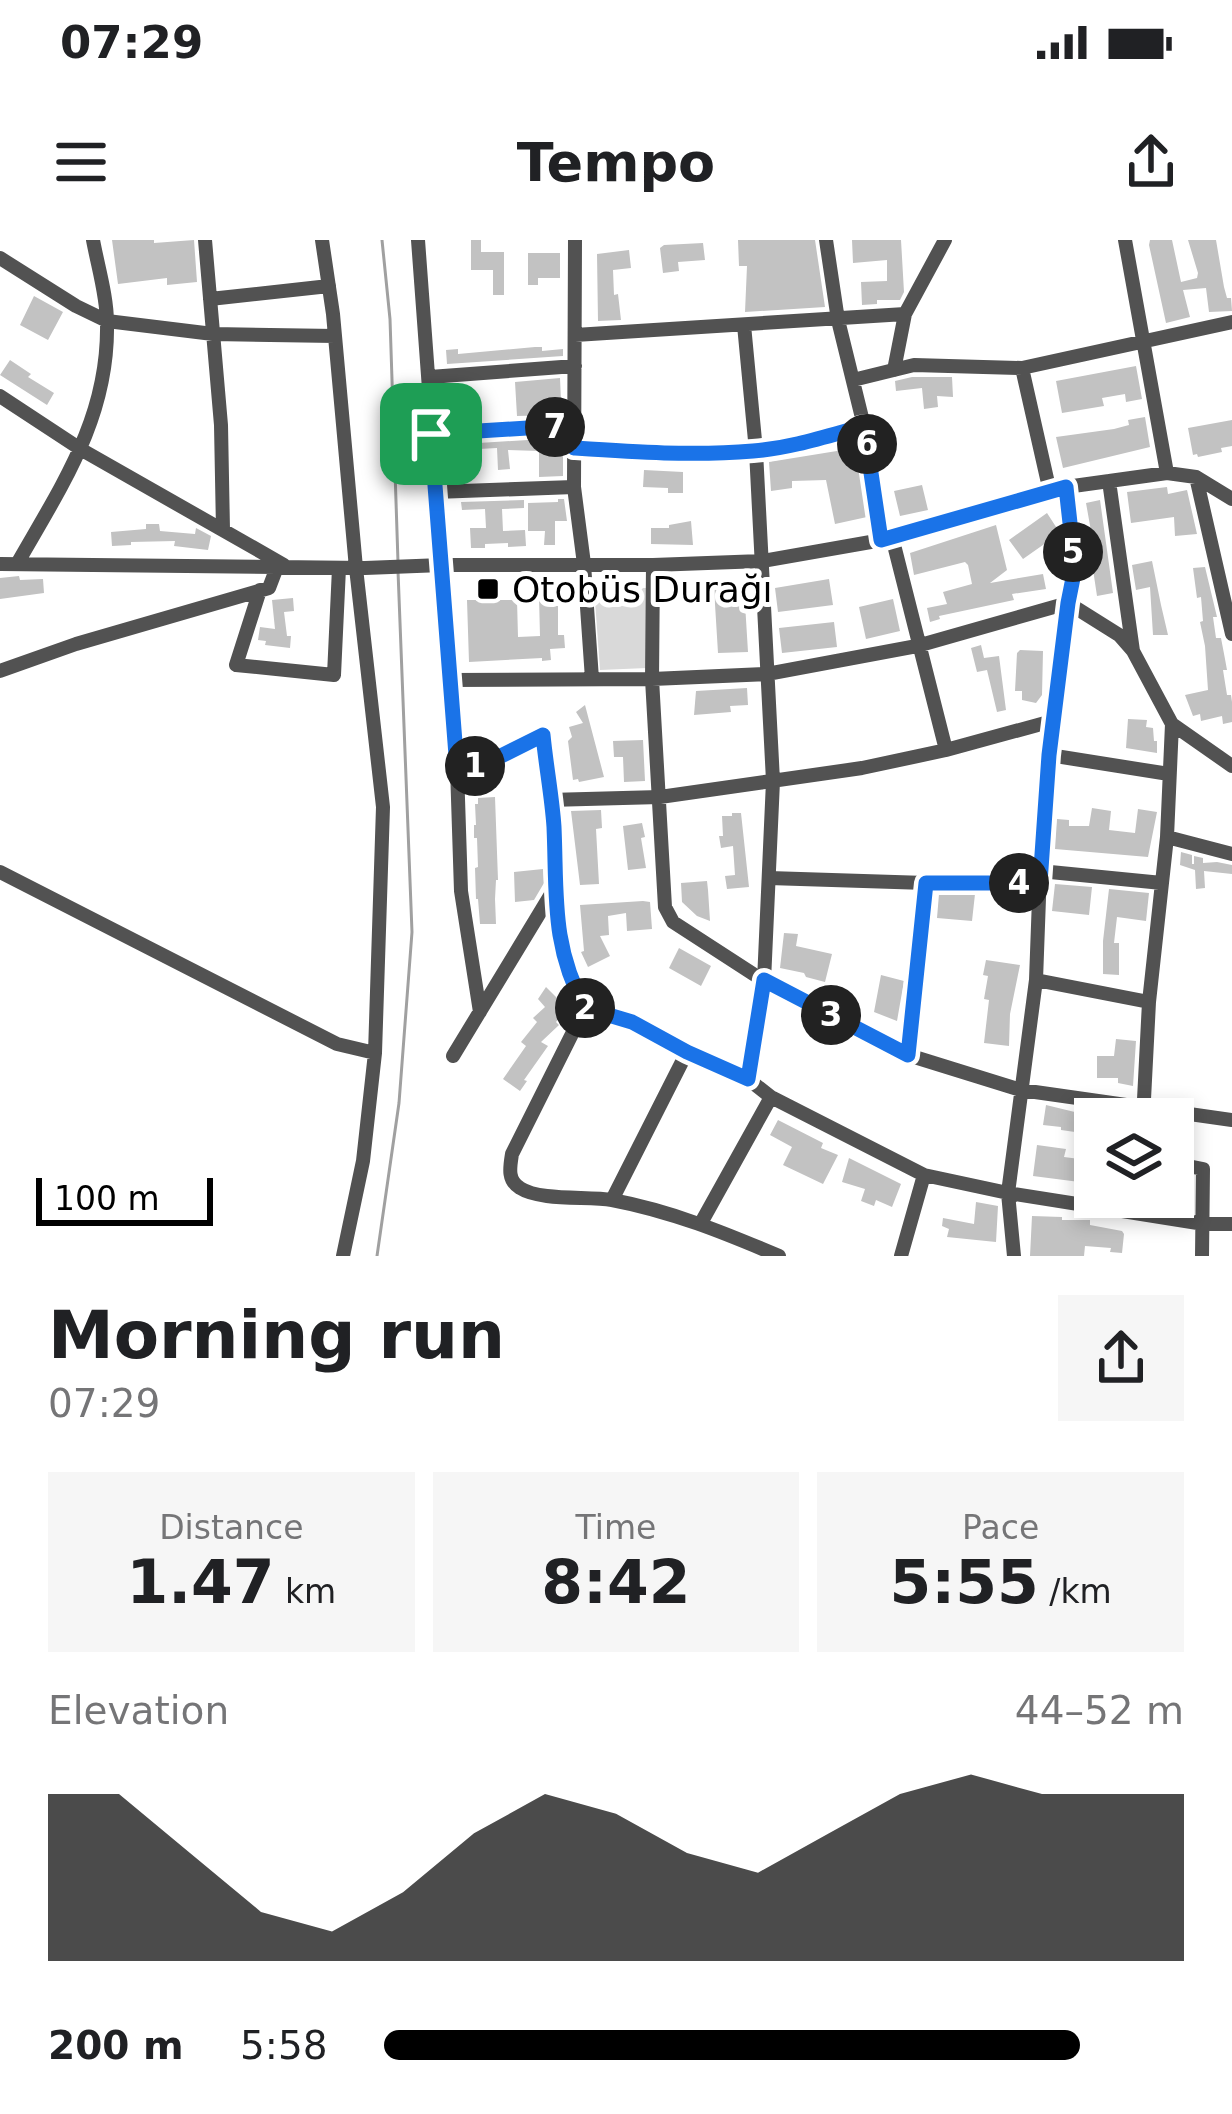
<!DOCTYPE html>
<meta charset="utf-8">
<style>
:root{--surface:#fff;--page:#f6f6f6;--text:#202124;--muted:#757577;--accent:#000}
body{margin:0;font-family:"DejaVu Sans",sans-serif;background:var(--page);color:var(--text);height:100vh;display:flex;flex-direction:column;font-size:45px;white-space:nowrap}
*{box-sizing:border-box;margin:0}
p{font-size:39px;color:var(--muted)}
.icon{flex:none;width:66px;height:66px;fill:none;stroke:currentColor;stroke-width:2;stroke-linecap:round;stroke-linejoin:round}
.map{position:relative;height:1016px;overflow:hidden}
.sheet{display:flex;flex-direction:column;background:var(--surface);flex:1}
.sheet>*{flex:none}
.controls{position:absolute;left:1074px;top:858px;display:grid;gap:24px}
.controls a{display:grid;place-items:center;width:120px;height:120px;border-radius:0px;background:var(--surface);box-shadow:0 6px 18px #0003;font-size:60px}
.scale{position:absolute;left:36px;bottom:30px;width:177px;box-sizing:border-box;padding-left:12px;border:6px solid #000;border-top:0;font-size:33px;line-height:42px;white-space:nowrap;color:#000;-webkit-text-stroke:9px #fff;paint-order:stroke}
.pin{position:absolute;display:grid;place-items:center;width:102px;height:102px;color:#fff;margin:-51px;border-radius:24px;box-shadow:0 6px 18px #0006}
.km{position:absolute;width:60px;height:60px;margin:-30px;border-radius:50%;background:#222;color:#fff;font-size:33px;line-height:60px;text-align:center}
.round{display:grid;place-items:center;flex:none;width:126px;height:126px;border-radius:0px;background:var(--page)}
.summary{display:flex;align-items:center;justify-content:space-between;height:204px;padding:0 48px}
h1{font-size:66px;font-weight:700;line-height:90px}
.metrics{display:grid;grid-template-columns:repeat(3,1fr);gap:18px;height:204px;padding:12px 48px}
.metrics div{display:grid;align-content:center;border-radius:0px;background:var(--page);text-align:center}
.metrics b{font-size:60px;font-weight:700}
.metrics small{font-size:33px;font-weight:400}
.metrics p{font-size:33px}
.chart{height:336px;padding:24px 48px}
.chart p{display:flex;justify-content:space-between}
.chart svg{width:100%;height:216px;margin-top:12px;fill:var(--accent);opacity:.7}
ul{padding:0 48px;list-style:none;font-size:39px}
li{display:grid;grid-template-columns:192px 144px 1fr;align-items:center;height:90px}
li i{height:30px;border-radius:15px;background:var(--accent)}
.status{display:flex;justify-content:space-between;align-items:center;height:84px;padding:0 60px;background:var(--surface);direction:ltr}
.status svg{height:33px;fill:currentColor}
header{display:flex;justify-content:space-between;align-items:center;height:156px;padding:0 48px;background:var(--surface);font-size:54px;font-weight:700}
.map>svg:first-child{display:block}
.green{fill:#d9d9d9}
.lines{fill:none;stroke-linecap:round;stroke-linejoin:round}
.stream{stroke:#a0a0a0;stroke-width:3}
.building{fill:#c2c2c2}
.minor{stroke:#525252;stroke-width:14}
.route-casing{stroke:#fff;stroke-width:24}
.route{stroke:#1a73e8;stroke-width:15}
.poi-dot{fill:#000;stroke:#fff;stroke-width:4.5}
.labels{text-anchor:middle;stroke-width:10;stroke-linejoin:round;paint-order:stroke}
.poi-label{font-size:36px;fill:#000;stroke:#fff;text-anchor:start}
</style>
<div class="status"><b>07:29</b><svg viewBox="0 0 49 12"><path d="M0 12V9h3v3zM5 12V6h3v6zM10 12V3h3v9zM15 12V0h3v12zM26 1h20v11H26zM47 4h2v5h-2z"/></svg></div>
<header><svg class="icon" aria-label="menu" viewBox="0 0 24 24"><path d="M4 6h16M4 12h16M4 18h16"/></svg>Tempo<svg class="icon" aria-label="share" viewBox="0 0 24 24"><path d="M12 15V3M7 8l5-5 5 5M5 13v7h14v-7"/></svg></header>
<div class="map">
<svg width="1232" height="1016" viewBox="0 0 1232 1016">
<rect width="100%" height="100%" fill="#fff"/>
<path class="green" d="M594,347L647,348V428L600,430Z"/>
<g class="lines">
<path class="stream" d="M382,0L390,79L398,322
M377,1016L399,863L412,692L398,331"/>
</g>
<path class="building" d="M112,0H154V3L194,0L197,42L167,45V38L118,44Z
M471,0H481V12H504V55H493V30H471Z
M738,0H815L825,67L745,72L747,26H739Z
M852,0H901L904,52L900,60H877V64L862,65L861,42L887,41V20L853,23Z
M1150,0H1172L1181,42L1197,38L1198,33L1188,0H1216L1224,47L1227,58H1231L1232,71L1209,72L1206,48L1183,50L1190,77L1166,83L1149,5Z
M703,3L705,20L678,22L679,31L663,33L660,8L664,5Z
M629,10L631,28L613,30L614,55L618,54L621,80L598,81L597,14Z
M528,13H560V38H538V45H528Z
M34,56L63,72L48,100L20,85Z
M535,107H542V111L563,109V116L447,124L446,110L458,109V114Z
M10,120L31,134L28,137L54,153L47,165L0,135Z
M1136,126L1142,159L1126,162L1125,154L1102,158L1104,166L1062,173L1056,141Z
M912,137H952L953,157L937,156L938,167L924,169L922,148L896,151L895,141Z
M560,138L561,161L560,169L555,170V175L517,176L515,142Z
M1145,177L1150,207L1063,228L1056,197L1114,189L1129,185L1128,180Z
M1232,180V206L1221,208L1222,212L1198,217L1197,214L1193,215L1188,188Z
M559,197L558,215H563V236L539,237V211L508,210L510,229L498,230L497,208L479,209L480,226L468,227L465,203Z
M855,200L867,277L835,284L826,240L792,241V248L771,251L769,222L843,210L842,204Z
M644,230L683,232V253H668V248L643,247Z
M922,245L928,270L900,276L894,251Z
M1167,247L1168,254L1187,250L1197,294L1175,296L1174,277L1131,283L1127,252Z
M558,259H564L567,281H555V305H544L545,291H528V263L558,262Z
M524,260V268L502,269L503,291L525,290L526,306L508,307V303L485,304V308H471L470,288H486L485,269L462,270L461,262Z
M1100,260L1113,353L1097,356L1089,303L1093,302L1086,263Z
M1047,273L1060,293L1023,319L1009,300Z
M691,281L693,305L651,304V288H669V285Z
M146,284H159L160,291L195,294L196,288L211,296L208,310L174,306L175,301L131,302V305L112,306L111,292L146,289Z
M996,285L1007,330L990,343L1043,334L1046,349L1012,354L1014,360L939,376L940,379L930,382L927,368L947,364L943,352L972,344L968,325L965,322L914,335L910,313Z
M1152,321L1161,365L1168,395H1153L1150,347L1136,350L1132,325Z
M1205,327L1217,377H1213L1216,398H1221L1225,419L1227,430H1223L1227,455H1231L1232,462V482L1223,484L1222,476L1201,481L1200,474L1193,476L1185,455L1208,450L1205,406L1200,382L1203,381L1201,357L1197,358L1193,328Z
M19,336L20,340L43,339L44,353L0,359V338Z
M829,339L833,365L778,372L775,348Z
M744,347L748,412L718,413L714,348Z
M539,357H549V366H558V395H564L565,408L550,409L551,420L542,421V418L469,422L467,360H517L518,397L540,396Z
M293,358L294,371L284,372L287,396H291L290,408L265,405L266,401L258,400L260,387L275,389L272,360Z
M893,359L900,391L866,399L859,367Z
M834,382L837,407L782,413L779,388Z
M981,405L984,418L999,416L1006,470L997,472L987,430L977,432L971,408Z
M1020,410L1043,411L1042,455L1036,463L1022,460V451H1015L1017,413Z
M747,448L748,465L730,466L731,472L694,475L696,451Z
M585,465L604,537L579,542L578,539L573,540L568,501L572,497L569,487L583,483L576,472Z
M1128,479L1147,480L1146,487L1153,488L1154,501H1157V513L1126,508Z
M643,500L645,541L624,542L623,517H614L613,501Z
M495,557L498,640H496L495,659L496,684H480L478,659H476L475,628L478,627L477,598H474V585H476L475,564H478V558Z
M1092,568L1111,571L1109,590L1135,593L1138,569L1157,572L1148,617L1055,609L1057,579L1069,580V586H1089Z
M601,570L602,588L596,589L599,644L580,645L571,571Z
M732,573H741L749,647L727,649L725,636L735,635L733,606L721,608L719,596H723L722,576H732Z
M642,583L645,597L641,598L646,628L628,630L623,586Z
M1181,612L1192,615V624H1194V616L1203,618V623L1217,622L1232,625V634L1204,631L1205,648L1196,649L1195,630L1180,625Z
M543,629L544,643L534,660L515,662L514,632Z
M707,641L708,650L710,681L697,676L682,662L681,643Z
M1055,644L1092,647L1089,675L1052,671Z
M1109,649L1149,653L1146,681L1117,677L1114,703H1119V735L1103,734V701Z
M939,654H975L972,681L937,678Z
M643,661L650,662L652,689L627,691L626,673L608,676L609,695L600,696L610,716L588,727L581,712L584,711L580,665Z
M784,693L798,694L796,706L832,714L825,742L806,737L804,733L780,728Z
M679,708L711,726L701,746L669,728Z
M986,720L1020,725L1010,774L1009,806L984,803L989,760L984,759L988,736L983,735Z
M881,735L904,741L897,781L874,772Z
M546,747L568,769L556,782L559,785L541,802L548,806L524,840L527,841L520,851L503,839L526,806L521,802L537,782L533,778L545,767L538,759Z
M1116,799L1136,801L1133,846L1118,843V838H1097V816H1114Z
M1046,865L1083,874V871L1095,873V902L1081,899L1082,893L1061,890V887L1043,885Z
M778,880L823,903L821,908L838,915L823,944L783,925L792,907L770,895Z
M1037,905L1066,909L1064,917L1095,921V944L1033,936Z
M849,918L901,944L892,967L876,960L874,966L861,961L865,949L842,942Z
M976,962L998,966L996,1002L947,997L949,989L942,986L943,978L974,984Z
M1032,976L1062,977V980H1090V985L1122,991L1124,994L1122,1013L1110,1012L1111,1008L1085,1006L1084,1016H1030Z"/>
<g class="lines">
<path class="minor" d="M205,0L221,185L223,290
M322,0L333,74L356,328L383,567L375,813L363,921L343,1016
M418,0L457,528L461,651L480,772
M575,0L574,247L584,324L592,439
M826,0L838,80L864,186L882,300
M1125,0L1167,233
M0,18L76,66L107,81L213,94L335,96
M210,59L329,46
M744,85L756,211L773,541L764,741L748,839
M575,95L905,74
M1022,128L1050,252
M894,130L905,74L945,0
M430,137L575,126
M853,140L914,125L1022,128L1232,82
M0,156L82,210L284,325
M431,194L574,185
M574,208C634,212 693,216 753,211C791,208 827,196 864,186
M1196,237L1232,394
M1109,241L1133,411
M435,252L574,247
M892,297L946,510
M0,324L365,328L442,325H653L762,321L882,300L1066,247L1167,233L1196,237L1232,259
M17,324C62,245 109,177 107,83C107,56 98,27 93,0
M653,325L652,439L665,667L673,682L764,741L908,815L1021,850L1232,880
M260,350L236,425L334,435L339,328
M0,431L76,404L269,348L277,327
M449,440L652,439L767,434L917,406L1068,363L1119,395L1133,411L1172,484L1232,526
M1049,515L1169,534
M457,528L485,524L543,495C546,525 552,557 553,587C557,656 550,704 585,768L512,914C510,927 507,940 520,948C540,961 587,956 612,960C671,971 725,993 779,1016
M549,560L660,557L862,528L946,510L1056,480
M1167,597L1232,614
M1040,631L1162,643
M0,632L337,804L375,813
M769,638L926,643L1040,642
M1036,740L1149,762
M585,768L632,783L687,812L748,839L771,857L924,935L1008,953L1204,984H1232
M908,815L926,643
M453,816L553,651
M1143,879L1149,762L1167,597L1172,484
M1173,923L1203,929L1202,1016
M612,960L687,812
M701,983L771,857
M901,1016L924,935
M1014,1016L1008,953L1036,740L1040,631L1049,515L1068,363L1075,328L1066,247"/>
</g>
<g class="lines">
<defs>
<path id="route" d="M574,185V208C634,212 693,216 753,211C791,208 827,196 864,186L881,300L1066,247L1075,328L1068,363L1049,515L1040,643H926L908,815L764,740L748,839L687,812L632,782L585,768C551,705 557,655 554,587C552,557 546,526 543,495L485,524L457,528L431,194Z"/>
</defs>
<use href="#route" class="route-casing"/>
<use href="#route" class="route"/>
</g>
<rect class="poi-dot" x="476" y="337" width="24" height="24" rx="6"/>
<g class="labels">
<g class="poi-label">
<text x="512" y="362">Otobüs Durağı</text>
</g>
</g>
</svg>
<div class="controls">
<a><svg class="icon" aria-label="layers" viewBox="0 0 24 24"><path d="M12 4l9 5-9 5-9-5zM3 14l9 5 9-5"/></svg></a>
</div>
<div class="scale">100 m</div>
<div class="pin" style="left:431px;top:194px;background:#1e9e55"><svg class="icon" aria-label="arrive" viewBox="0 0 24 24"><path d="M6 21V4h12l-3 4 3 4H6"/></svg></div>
<b class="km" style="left:475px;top:526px">1</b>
<b class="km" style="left:585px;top:768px">2</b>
<b class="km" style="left:831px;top:775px">3</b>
<b class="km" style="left:1019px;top:643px">4</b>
<b class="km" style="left:1073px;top:312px">5</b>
<b class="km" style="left:867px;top:204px">6</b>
<b class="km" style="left:555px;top:187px">7</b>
</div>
<section class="sheet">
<div class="summary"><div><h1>Morning run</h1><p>07:29</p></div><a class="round"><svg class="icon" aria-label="share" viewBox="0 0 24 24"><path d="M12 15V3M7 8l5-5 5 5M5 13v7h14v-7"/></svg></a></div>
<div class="metrics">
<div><p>Distance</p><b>1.47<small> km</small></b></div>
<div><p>Time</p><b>8:42</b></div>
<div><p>Pace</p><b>5:55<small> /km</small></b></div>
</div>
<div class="chart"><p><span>Elevation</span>44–52 m</p>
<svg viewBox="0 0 160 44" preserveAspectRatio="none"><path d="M0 44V10L10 10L20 22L30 34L40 38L50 30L60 18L70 10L80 14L90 22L100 26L110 18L120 10L130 6L140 10L150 10L160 10V44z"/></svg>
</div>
<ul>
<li><b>200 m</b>5:58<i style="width:87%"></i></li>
</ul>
</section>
